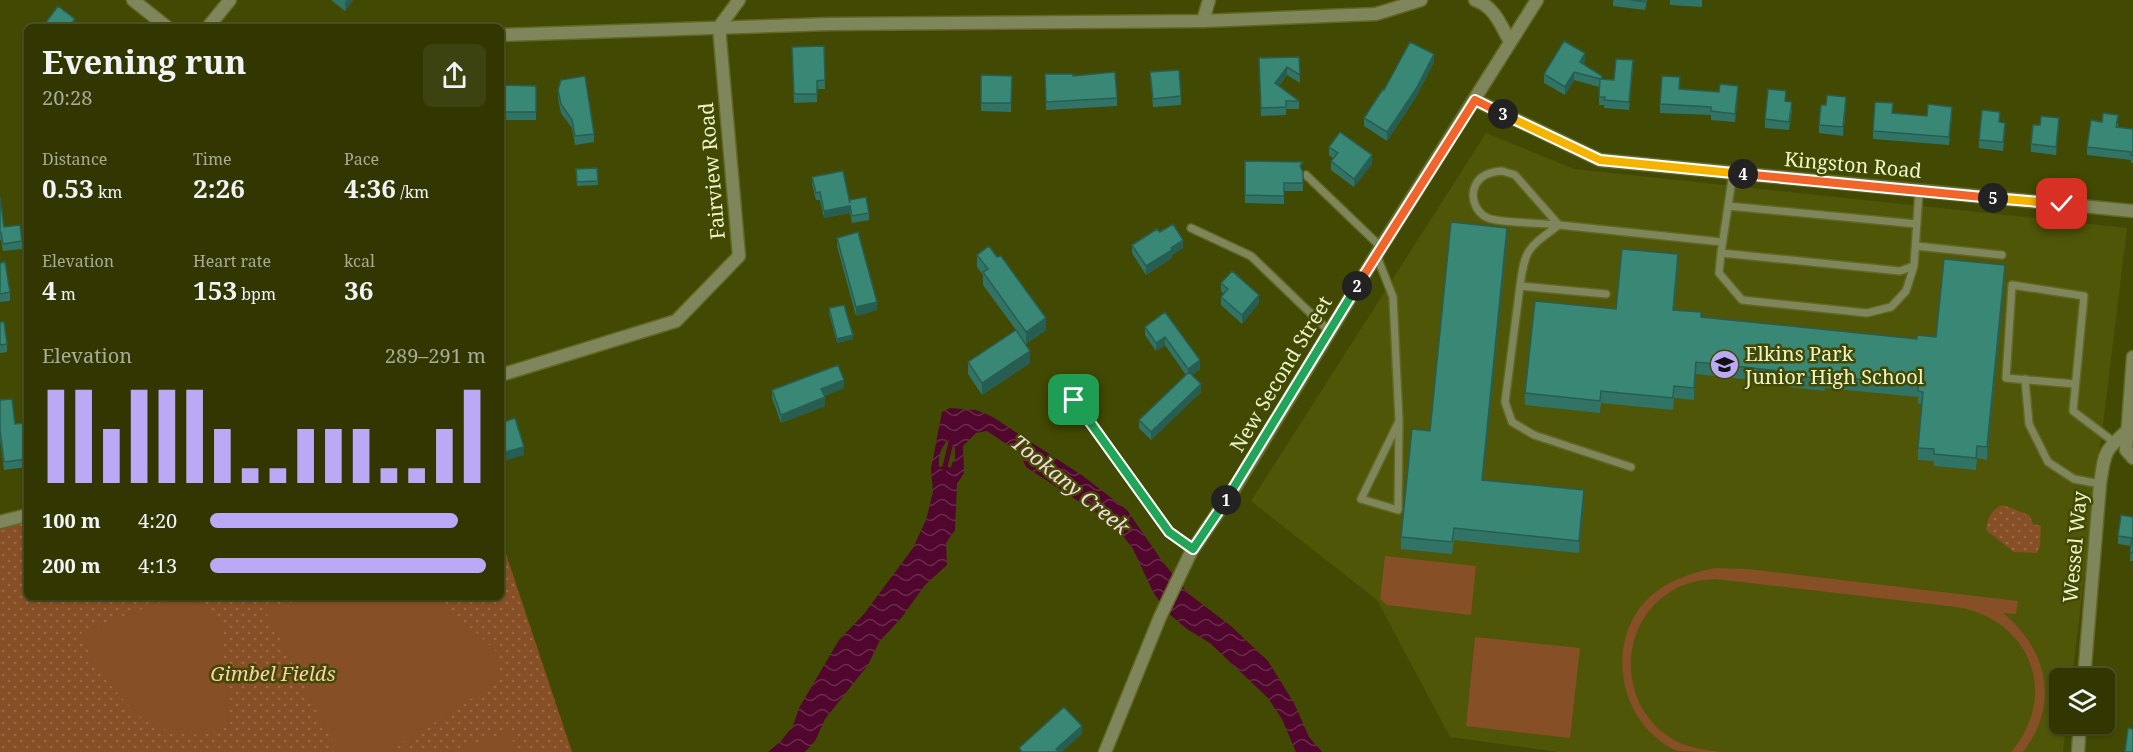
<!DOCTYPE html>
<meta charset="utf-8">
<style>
:root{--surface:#323702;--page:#3d4211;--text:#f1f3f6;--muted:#a8ac99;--line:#4d5124;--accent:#bca9f5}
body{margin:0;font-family:"Noto Serif",serif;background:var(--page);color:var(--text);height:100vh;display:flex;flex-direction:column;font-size:22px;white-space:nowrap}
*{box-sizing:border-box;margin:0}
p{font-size:20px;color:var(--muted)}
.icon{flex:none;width:33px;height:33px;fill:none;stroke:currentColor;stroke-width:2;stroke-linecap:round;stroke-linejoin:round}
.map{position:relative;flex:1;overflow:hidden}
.details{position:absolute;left:24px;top:24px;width:480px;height:576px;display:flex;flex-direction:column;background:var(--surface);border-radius:9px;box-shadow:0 2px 4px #0004,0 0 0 2px var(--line)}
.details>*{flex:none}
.controls{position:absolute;left:2049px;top:668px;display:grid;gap:12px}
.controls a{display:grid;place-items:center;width:66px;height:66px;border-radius:9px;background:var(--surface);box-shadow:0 2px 4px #0004,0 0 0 2px var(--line);font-size:30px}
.pin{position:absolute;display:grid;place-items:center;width:51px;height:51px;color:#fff;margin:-26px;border-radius:12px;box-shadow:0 3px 9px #0006}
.km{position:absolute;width:30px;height:30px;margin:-15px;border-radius:50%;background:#222;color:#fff;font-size:16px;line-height:30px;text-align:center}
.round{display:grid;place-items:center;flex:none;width:63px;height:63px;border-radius:9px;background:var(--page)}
.head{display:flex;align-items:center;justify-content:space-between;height:102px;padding:0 18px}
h1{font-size:33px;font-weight:700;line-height:45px}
.stats{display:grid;grid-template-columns:repeat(3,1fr);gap:9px;height:102px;padding:6px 18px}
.stats div{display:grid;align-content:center}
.stats b{font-size:26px;font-weight:700}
.stats small{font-size:16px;font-weight:400}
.stats p{font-size:16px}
.chart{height:168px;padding:12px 18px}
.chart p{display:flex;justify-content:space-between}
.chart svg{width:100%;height:108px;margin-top:6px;stroke:var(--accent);stroke-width:6}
ul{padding:0 18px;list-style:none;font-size:20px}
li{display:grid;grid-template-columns:96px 72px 1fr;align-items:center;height:45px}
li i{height:15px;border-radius:8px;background:var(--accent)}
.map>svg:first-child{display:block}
.built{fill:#4f5608}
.park{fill:url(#park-dots)}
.pitch{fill:#864f26}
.water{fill:url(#water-waves);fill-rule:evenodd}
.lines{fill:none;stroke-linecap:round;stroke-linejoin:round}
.stream{stroke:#51062e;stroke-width:5}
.service-casing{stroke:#616826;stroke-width:10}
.minor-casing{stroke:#616826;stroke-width:15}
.tertiary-casing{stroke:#616826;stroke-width:15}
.service{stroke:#80865b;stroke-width:7}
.minor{stroke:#80865b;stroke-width:12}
.tertiary{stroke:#80865b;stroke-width:12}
.wall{fill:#317465}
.shaded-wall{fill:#285e52}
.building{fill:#398775;stroke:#285e52;stroke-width:1.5}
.split-1-casing{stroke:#fff;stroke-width:12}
.split-2-casing{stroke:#fff;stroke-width:12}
.split-3-casing{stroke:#fff;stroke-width:12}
.split-4-casing{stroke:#fff;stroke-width:12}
.split-5-casing{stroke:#fff;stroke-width:12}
.split-6-casing{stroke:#fff;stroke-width:12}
.split-1{stroke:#22a559;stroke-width:8}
.split-2{stroke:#22a559;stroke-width:8}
.split-3{stroke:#f0652b;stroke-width:8}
.split-4{stroke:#f5b400;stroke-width:8}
.split-5{stroke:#f0652b;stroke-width:8}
.split-6{stroke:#f5b400;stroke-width:8}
.labels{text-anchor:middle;stroke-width:5;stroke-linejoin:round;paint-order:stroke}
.street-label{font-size:20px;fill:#edf4cb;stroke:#424902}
.poi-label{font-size:20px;fill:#edf4cb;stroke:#424902;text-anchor:start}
.park-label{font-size:20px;font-style:italic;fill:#fdceaf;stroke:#424902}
.water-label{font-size:21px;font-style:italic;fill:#f4d8e2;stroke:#424902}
</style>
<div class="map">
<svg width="2133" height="752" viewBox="0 0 2133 752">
<defs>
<pattern id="park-dots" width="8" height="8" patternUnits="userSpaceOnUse" patternTransform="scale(1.5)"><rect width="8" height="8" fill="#864f26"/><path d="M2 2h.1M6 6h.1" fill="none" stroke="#976944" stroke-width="1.8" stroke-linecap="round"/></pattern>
<pattern id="water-waves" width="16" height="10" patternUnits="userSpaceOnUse" patternTransform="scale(1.5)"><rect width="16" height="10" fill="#51062e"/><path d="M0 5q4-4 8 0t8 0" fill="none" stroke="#6a2b4b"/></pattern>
</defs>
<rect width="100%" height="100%" fill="#424902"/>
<path class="built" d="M1486,133L1574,169L2127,228L2072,678H2060V723H2066L2063,752H1558L1450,737L1377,600L1251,501Z"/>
<path class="park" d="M2003,505L2029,515L2033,524L2041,526L2040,546L2037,553L2014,552L1986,530C1988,518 1991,509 2003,505Z
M27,515V597H501L502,542L572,752H0V522Z"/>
<path class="pitch" d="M1385,556L1476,566L1471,615L1387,605L1380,599Z
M1715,568L1748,569L2018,601L2016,614L2003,613C2048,650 2060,704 2023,752H2011C2060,695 2030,619 1957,607L1715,579C1701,580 1688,582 1675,589C1616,621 1616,709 1676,741C1690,748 1705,750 1721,752C1708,752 1691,752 1679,751C1669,749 1660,741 1652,734C1620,703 1612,650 1637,612C1655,585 1685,574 1715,568Z
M174,597H192L221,623L230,725L200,735L170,732L137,715L96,669L81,633Z
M311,597H411L442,602L496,651L500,680L389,752H338L265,610Z
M1475,637L1580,648L1570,738L1466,726Z
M510,733L517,752H451Z"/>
<path class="water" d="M950,408L976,410L991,416L1083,476L1127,510L1162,561L1189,594L1232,627L1268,661L1294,703L1309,737L1322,752H1296L1282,719L1268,698L1210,643L1187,629L1167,612L1153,592L1133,549L1120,532L1104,518L1026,467L1020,453L987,431L976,433L963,446L964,473L957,484L955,530L946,543L947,565L925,585L902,617L879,642L868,665L825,719L815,741L805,752H768L781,741L793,726L799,708L839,640L864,614L913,548L926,520L933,492L931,469L942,412ZM950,439L955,448V461L952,463L951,468L946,466L939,467C938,455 941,446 950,439Z"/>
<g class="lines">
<path class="stream" d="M944,471L953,434"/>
<defs>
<path id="service" d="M1502,171L1515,175L1559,225C1543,223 1500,223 1488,218C1476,213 1470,198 1475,186C1480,175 1490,172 1502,171Z
M1733,173L1728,206L1917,224
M1306,175L1381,247
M1728,206L1721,253L1900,271L1914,266L1919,191
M1191,228L1251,256L1329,331
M1916,246L2002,255
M1721,253L1719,273L1742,300L1867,313L1891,307L1906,291L1914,266
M1376,254L1393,297L1399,421L1361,499L1398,510L1399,421
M1520,286L1505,402L1512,422L1534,435L1631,467
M1606,294L1520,286C1525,248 1528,248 1559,225L1722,242
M2025,379L2029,424L2048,462L2074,479L2100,484
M2075,384L2006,378L2012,285L2084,296L2073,411L2114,442
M1074,400L1169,532L1193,549"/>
<path id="minor" d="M1203,21L1209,0
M208,27L230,0
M1475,100L1600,160L2133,211
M2133,357L2126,450L2133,458
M501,375L676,321L739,256L719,27L739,0
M0,522L27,515
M2084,678L2100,484C2105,452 2103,452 2128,430
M2078,752L2080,723"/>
<path id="tertiary" d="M133,0L167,27
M1475,0C1494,6 1501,25 1510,42
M501,35L830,24L1203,21L1376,14L1421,0
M1105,752L1160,617L1191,552L1234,489L1381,247L1537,0"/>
</defs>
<use href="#service" class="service-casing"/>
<use href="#minor" class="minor-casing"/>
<use href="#tertiary" class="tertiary-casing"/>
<use href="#service" class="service"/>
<use href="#minor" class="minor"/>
<use href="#tertiary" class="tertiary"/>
</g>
<path class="wall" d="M331,0H353L345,11Z
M1613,0H1647L1645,10L1613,6Z
M1670,0H1702V7L1670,5Z
M824,46L825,89H817V102L794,103L792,47Z
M1299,57L1300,83L1287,75L1279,86L1299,101V109H1286V115L1261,116L1259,58Z
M1434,62L1416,97L1387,141L1364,126V118L1384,90Z
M1585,62L1583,64L1602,80H1614L1633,68L1629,110L1604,108V105H1599V87L1574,80L1565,95L1544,83V74Z
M1150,72L1181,96V105L1153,107Z
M1045,74L1073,76L1117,98V106L1046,110Z
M981,75L1012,76L1011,112L981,111Z
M501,85L536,86V120H501Z
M1680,89L1738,94L1735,122L1711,120V115L1660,113V104Z
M558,90L594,134V142L575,145L572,128L561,113L558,98Z
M1786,102L1792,110L1789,130L1765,128V119Z
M1846,105L1843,136L1819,133V125Z
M1893,113L1927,116L1952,115L1949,145L1873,139V131Z
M2000,122L2005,131L2003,151L1979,148V140Z
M2118,123V127L2133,129V163H2131V160L2087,155V147Z
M2040,125L2059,126L2056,155L2031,152V144Z
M1329,147L1372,164L1354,187L1331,170V161L1334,159L1329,155Z
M1245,161L1303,170V191H1284V204L1245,203Z
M597,168L598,185L577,186L576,169Z
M812,177L869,213V220L852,223L850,213L824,218L820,200H816L812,184Z
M0,197L4,227L22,241V249L3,251L1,240H0Z
M1160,232L1183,248L1172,255V258L1146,275L1132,253V245Z
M837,238L877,310L856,316L837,246Z
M1507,240L1483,480L1584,502L1579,553L1454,540L1452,554L1401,549V537L1430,431Z
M977,255L1046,330L1026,344L1030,363L982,395L968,374V362L1016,330L983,285V275L977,267Z
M0,263L10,292V301L0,302Z
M1678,266L1674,310L1701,317L1917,339L1936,337L2005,277L1987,460L1977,458L1976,470L1934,466V461L1918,460V448L1922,404L1918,403V397L1825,388V391L1789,387V384L1696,374L1694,400L1674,398L1673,410L1601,403L1600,413L1525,405V393L1616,309Z
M1221,283L1259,303L1242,324L1221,305V297L1224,294L1221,291Z
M829,308L853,339L837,343L829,313Z
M1165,312L1200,369L1192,375L1201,392L1151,440L1139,428V420L1186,375L1165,345L1156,351L1145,335V327Z
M0,322L7,344V352L0,353Z
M844,388L824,396L825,406L781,423L772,398V390Z
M0,400L15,424L27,429V467L4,470L0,438Z
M2133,517V561H2130L2131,546L2118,544V536Z"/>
<path class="shaded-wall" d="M347,0H353L345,11V2Z
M75,19V27H68Z
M1585,53V62L1580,70V62Z
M1434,54V62L1416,97L1387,141V132Z
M1633,60V68L1629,110V102Z
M1287,67V75L1275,91V83Z
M1574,72V80L1565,95V87Z
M1738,86V94L1735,122V114Z
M1846,97V105L1843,136V127Z
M2059,118V126L2056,155V147Z
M1372,155V164L1354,187V179Z
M850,206V213L824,218V211Z
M1507,228V240L1482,492V480Z
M1183,240V248L1172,255V258L1146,275V266L1171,248Z
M1678,254V266L1673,322V310Z
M2005,265V277L1987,460V447Z
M1259,295V303L1242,324V315Z
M877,302V310L856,316V307Z
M1046,318V330L1026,344V332Z
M853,335V339L837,343V339Z
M1165,337V345L1156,351V343Z
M1030,351V363L982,395V383Z
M1200,360V369L1188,377V369Z
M1696,362V374L1694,400V388Z
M844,380V388L821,397V389Z
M1201,384V392L1151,440V432Z
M825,397V406L781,423V415Z
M524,447V455L501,462V453Z
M1584,490V502L1579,553V541Z
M1082,726V734L1062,752H1056V749Z"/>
<path class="building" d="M1631,0H1645V2Z
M58,6L75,19L68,27H47L44,25Z
M1564,41L1585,53L1580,62L1602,76L1601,79L1574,72L1565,87L1544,74Z
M1410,42L1434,54L1416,89L1387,132L1364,118L1383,89L1384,90Z
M824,46L825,80L817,81V94H794L792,47Z
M1299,57L1300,75L1287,67L1275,83L1299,101H1286V107L1261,108L1259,58Z
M1616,59L1633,60L1629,102L1604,100L1605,97H1599L1600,79L1614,80Z
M1179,70L1181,96L1153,99L1150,72Z
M1115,72L1117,98L1046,102L1045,74H1073V76Z
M981,75L1012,76L1011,103H981Z
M585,76L594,134L575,136L572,120L561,104L558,90L561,80Z
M1662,76L1680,77L1679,89L1719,92L1720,84L1738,86L1735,114L1711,111V107L1660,104Z
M501,85L536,86V112H501Z
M1768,89L1786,91L1785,101L1792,102L1789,122L1765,119Z
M1827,95L1846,97L1843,127L1819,125L1821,105H1826Z
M1875,102L1893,103L1892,113L1927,116L1928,104L1952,107L1949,137L1873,131Z
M1982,110L2000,112L1999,122L2005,123L2003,142L1979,140Z
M2103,113L2118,115L2116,127L2133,129V155H2131V152L2087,147L2091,120L2102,122Z
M2041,116L2059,118L2056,147L2031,144L2033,125H2040Z
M1340,132L1372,155L1354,179L1331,161L1338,153L1329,147Z
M1245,161L1303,162L1300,166L1303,172V183H1284V196L1245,195Z
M597,168L598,181L577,182L576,169Z
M843,171L850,203L849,200L866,197L869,213L852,216L850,206L824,211L820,192L816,193L812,177Z
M0,197L4,227L20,225L22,241L3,244L1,233H0Z
M1451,222L1507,228L1482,480L1584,490L1579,541L1454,528L1452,542L1401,537L1412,429L1430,431Z
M1173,224L1183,240L1171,248L1172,250L1146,266L1132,245L1157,229L1160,232Z
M858,232L877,302L856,307L837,238Z
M989,246L997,257L1001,256L1046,318L1026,332L983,272L988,269L977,255Z
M1622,249L1678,254L1673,310L1701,312V317L1917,339V335L1936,337L1944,259L2005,265L1987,447L1977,446L1976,458L1934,454V449L1918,448L1923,392L1918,391V385L1825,376V379L1789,375V372L1696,362L1694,388L1674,386L1673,398L1601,391L1600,401L1525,393L1535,301L1616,309Z
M5,262L10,292L0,294V263Z
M1232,271L1259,295L1242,315L1221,297L1228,289L1221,283Z
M844,305L853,335L837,339L829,308Z
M1165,312L1200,360L1188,369L1165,337L1156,343L1145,327Z
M0,322H4L7,344L0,345Z
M1016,330L1030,351L982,383L968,362Z
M838,365L844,380L821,389L825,397L781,415L772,390Z
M1189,372L1201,384L1151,432L1139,420Z
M12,399L15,424L26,423L27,459L4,462L0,430V400Z
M515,418L524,447L501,453V423Z
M2121,515L2133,517V553L2130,552L2132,538L2118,536Z
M1064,707L1082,726L1056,749L1059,752H1022L1019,748Z
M2128,728L2133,729V752H2125Z"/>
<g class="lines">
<defs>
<path id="split-1" d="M1074,400L1169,532L1193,549L1226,500"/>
<path id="split-2" d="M1226,500L1357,286"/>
<path id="split-3" d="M1357,286L1475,100L1503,114"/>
<path id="split-4" d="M1503,114L1600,160L1743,174"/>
<path id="split-5" d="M1743,174L1993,198"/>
<path id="split-6" d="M1993,198L2062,204"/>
</defs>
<use href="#split-1" class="split-1-casing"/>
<use href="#split-2" class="split-2-casing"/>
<use href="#split-3" class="split-3-casing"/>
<use href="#split-4" class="split-4-casing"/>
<use href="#split-5" class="split-5-casing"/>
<use href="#split-6" class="split-6-casing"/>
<use href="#split-1" class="split-1"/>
<use href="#split-2" class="split-2"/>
<use href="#split-3" class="split-3"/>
<use href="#split-4" class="split-4"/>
<use href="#split-5" class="split-5"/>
<use href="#split-6" class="split-6"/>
</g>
<defs>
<symbol id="school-disc" viewBox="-11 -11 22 22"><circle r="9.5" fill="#bca9f5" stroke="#424902"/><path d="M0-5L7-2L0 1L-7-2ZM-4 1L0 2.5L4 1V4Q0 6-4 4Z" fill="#111"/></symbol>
</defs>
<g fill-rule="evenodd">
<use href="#school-disc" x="1708" y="348" width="33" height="33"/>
</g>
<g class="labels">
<g class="street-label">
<text transform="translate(1853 165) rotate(5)" y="7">Kingston Road</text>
<text transform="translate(712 171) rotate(-95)" y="7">Fairview Road</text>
<text transform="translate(1281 374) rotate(-59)" y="7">New Second Street</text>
<text transform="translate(2075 547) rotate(-85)" y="7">Wessel Way</text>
</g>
<g class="poi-label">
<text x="1745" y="361">Elkins Park<tspan x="1745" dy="23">Junior High School</tspan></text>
</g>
<g class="park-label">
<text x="273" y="681">Gimbel Fields</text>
</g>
<g class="water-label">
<text transform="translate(1070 485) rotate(39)" y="7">Tookany Creek</text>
</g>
</g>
</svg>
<div class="controls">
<a><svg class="icon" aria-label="layers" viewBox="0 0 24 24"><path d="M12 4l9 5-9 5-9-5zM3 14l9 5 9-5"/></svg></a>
</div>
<div class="pin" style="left:1074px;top:400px;background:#1e9e55"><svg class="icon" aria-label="arrive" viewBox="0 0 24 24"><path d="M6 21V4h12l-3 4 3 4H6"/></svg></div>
<div class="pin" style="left:2062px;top:204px;background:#d93025"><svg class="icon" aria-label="check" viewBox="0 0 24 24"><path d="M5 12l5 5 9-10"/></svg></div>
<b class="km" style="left:1226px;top:500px">1</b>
<b class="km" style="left:1357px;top:286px">2</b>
<b class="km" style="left:1503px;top:114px">3</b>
<b class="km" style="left:1743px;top:174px">4</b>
<b class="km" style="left:1993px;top:198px">5</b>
<section class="details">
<div class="head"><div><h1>Evening run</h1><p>20:28</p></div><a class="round"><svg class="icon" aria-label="share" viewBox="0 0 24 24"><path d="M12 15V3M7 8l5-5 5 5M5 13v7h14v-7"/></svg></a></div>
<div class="stats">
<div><p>Distance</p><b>0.53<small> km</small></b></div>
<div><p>Time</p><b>2:26</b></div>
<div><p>Pace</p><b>4:36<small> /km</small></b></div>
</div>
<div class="stats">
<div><p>Elevation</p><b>4<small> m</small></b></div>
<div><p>Heart rate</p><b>153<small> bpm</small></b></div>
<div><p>kcal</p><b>36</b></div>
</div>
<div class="chart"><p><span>Elevation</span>289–291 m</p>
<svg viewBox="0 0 160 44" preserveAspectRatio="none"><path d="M5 44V6M15 44V6M25 44V22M35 44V6M45 44V6M55 44V6M65 44V22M75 44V38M85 44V38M95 44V22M105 44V22M115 44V22M125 44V38M135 44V38M145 44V22M155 44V6"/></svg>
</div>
<ul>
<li><b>100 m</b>4:20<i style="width:90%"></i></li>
<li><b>200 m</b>4:13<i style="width:100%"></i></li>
</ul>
</section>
</div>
